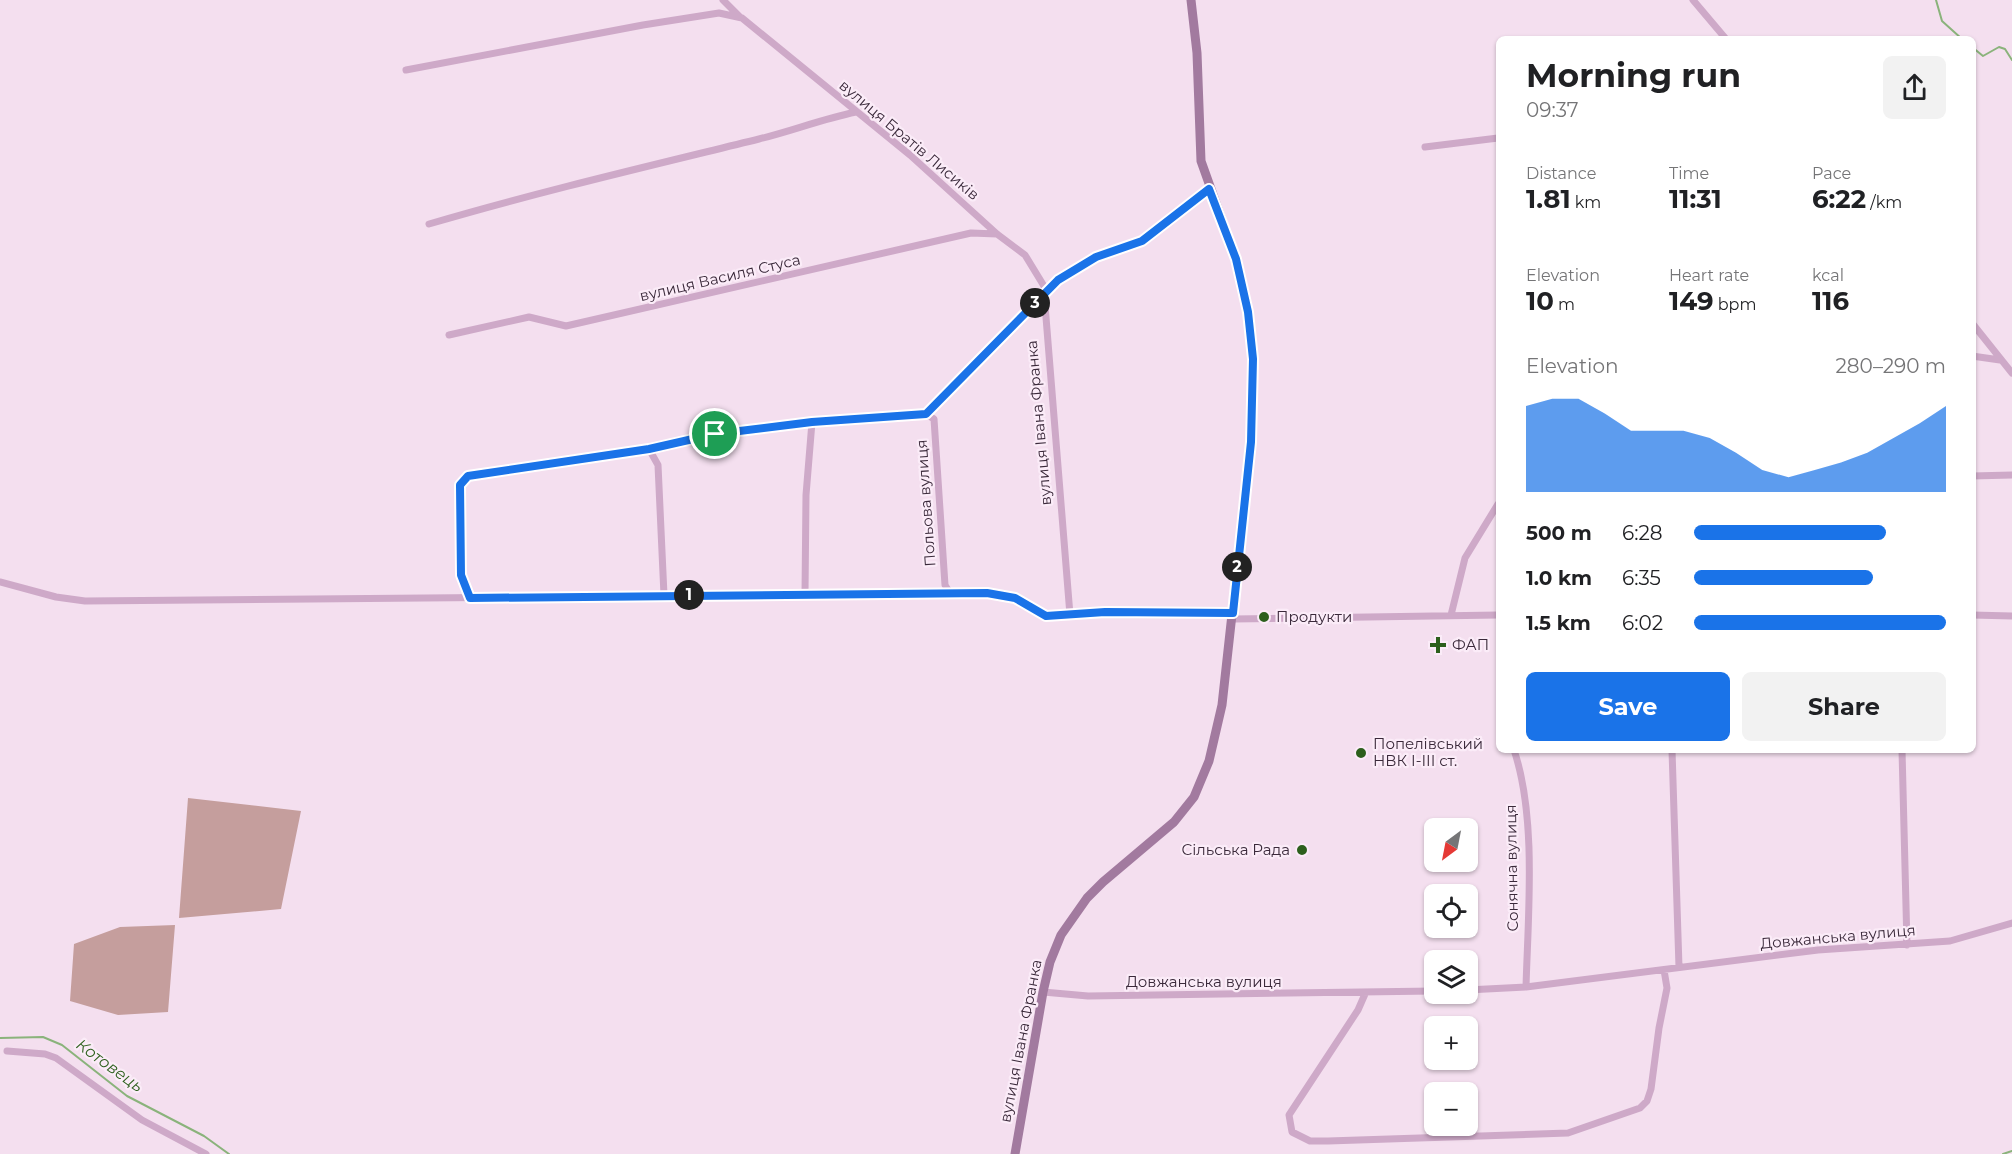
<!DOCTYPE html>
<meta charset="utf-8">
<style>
:root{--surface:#fff;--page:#f2f2f2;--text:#202124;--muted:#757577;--accent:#1a73e8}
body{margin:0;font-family:Montserrat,sans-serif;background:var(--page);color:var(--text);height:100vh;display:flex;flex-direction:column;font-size:22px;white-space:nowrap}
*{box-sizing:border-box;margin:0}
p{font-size:20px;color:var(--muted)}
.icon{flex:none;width:33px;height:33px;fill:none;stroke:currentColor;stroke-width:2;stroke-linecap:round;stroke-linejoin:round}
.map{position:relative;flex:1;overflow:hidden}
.sheet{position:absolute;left:1496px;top:36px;width:480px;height:717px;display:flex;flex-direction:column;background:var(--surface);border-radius:9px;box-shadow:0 2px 4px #0004}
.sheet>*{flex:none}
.needle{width:39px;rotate:212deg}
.fabs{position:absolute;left:1424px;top:818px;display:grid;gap:12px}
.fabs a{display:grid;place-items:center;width:54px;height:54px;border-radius:9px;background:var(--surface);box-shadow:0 2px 4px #0004;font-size:30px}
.pin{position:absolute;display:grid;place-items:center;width:51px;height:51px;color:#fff;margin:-26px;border:3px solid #fff;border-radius:50%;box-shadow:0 2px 6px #0007}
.km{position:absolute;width:30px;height:30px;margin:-15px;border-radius:50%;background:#222;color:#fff;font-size:16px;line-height:30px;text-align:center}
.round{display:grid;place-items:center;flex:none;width:63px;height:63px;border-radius:9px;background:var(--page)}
.summary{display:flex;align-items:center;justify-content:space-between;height:102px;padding:0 30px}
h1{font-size:33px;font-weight:700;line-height:45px}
.stats{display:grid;grid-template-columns:repeat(3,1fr);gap:9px;height:102px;padding:6px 30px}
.stats div{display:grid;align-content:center}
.stats b{font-size:26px;font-weight:700}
.stats small{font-size:16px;font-weight:400}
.stats p{font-size:16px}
.chart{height:168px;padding:12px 30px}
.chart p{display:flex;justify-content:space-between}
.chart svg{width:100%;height:108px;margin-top:6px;fill:var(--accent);opacity:.7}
.primary-button{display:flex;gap:12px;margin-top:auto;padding:12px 30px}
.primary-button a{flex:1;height:69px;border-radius:9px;background:var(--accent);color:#fff;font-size:24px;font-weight:700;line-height:69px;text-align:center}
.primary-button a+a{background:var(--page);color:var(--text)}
ul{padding:0 30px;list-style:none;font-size:20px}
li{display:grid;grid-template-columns:96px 72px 1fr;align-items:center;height:45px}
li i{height:15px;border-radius:8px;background:var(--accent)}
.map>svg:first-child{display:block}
.green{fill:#c59e9d}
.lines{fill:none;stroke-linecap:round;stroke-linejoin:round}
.stream{stroke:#8ab37b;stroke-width:2}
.minor{stroke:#cea9c8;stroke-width:7}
.secondary{stroke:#a27a9f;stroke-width:9}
.route-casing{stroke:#fff;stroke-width:12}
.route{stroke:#1a73e8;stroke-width:8}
.poi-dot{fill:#2c5f1c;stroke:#fbecf8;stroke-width:2}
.labels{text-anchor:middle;stroke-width:4.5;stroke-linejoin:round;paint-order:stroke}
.street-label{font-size:15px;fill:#3a293a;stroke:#fbecf8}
.poi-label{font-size:15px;fill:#3a293a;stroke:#fbecf8;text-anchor:start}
.water-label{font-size:16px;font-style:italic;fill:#2c5f1c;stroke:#fbecf8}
</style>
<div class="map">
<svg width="2012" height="1154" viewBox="0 0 2012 1154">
<rect width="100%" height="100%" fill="#f4dfef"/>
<path class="green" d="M188,798L301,811L281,909L179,918Z
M175,925L168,1012L118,1015L70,1001L74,944L120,927Z"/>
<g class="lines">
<path class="stream" d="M1936,0L1942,21L1962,39
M1972,47L1983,56L1999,47L2005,49L2012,60
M0,1038L43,1037L62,1045L127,1096L204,1136L229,1154
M2003,1154L2012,1151"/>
<path class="minor" d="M723,0L740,17
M1693,0L1726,39
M406,70L643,25L719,13L742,18L910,155L997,234L1025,255L1047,291L926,414L812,422L715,434L649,449L468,476L460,485L461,575L470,598
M1425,147L1498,138
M429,224C538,192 649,166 759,139C792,131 822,119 856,112
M1972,323L2012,373
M449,335L529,317L566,326L971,233L997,234
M1972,356L2000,360
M926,414L934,419L945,585L950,593
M649,449L658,465L664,595
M1972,476L2012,475
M0,582L56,597L85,601L987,593L1015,598L1046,616L1105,612L1233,613
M805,594L806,495L812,422
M1070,615L1045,305C1045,301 1045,295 1047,291C1059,266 1120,252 1143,240C1167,227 1188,206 1209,189
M1451,615L1465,558L1498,504
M1972,615L2012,616
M1233,619L1498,615
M1514,750C1537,818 1528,915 1526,987
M1672,750L1679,967
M1902,750L1907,945
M1467,990L1526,987L1818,950L1950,941L2012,923
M1043,992L1088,996L1434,991
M1365,994L1358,1010L1289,1115L1292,1132L1310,1141H1328L1568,1133L1640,1108L1647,1101L1651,1089L1659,1028L1667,988L1664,970
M7,1051L45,1054L56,1058L142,1120L206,1154"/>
<path class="secondary" d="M1015,1154L1043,992L1050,962L1061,935L1087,898L1103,882L1174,822L1194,797L1209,761L1222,705L1251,442L1253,359L1248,312L1236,259L1201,161L1197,53L1191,0"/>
</g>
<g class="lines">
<defs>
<path id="route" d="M1209,189L1236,259L1248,312L1253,359L1251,442L1233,613L1105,612L1046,616L1015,598L987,593L470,598L461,575L460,485L468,476L649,449L715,434L812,422L926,414L1058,280L1096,257L1142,241Z"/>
</defs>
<use href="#route" class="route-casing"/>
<use href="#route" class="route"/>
</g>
<g class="poi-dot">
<circle cx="1264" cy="617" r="6"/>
<path d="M1435 636h6v6h6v6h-6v6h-6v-6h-6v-6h6z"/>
<circle cx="1361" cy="753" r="6"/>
<circle cx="1302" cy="850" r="6"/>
</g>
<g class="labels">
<g class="street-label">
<text transform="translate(909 140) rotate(40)" y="5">вулиця Братів Лисиків</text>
<text transform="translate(720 278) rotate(-13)" y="5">вулиця Василя Стуса</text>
<text transform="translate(1039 423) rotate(-95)" y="5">вулиця Івана Франка</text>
<text transform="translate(926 503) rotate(-94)" y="5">Польова вулиця</text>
<text transform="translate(1512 868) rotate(-91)" y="5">Сонячна вулиця</text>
<text transform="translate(1838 937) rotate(-5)" y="5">Довжанська вулиця</text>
<text x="1204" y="987">Довжанська вулиця</text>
<text transform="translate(1021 1041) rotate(-79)" y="5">вулиця Івана Франка</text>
</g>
<g class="poi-label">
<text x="1276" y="622">Продукти</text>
<text x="1452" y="650">ФАП</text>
<text x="1373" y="749">Попелівський<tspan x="1373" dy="17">НВК І-ІІІ ст.</tspan></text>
<text x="1290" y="855" text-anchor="end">Сільська Рада</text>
</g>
<g class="water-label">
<text transform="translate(110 1065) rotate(36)" y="6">Котовець</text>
</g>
</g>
</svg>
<div class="fabs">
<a><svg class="needle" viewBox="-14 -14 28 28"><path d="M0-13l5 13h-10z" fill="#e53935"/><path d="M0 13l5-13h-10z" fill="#757577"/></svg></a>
<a><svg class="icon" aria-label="locate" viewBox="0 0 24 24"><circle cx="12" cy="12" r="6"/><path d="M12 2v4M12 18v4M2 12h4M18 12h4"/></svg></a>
<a><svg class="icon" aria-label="layers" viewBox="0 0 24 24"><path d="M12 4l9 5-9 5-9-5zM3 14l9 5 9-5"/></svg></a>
<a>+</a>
<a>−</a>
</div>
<div class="pin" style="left:715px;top:434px;background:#1e9e55"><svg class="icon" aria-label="arrive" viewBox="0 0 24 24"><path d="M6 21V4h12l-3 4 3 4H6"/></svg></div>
<b class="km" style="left:689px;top:595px">1</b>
<b class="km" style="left:1237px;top:567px">2</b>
<b class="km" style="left:1035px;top:303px">3</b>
<section class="sheet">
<div class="summary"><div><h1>Morning run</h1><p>09:37</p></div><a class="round"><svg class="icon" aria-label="share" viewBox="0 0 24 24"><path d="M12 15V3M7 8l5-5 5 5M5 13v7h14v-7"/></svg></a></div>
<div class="stats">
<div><p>Distance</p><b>1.81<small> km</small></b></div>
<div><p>Time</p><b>11:31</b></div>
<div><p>Pace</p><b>6:22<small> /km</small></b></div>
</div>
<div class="stats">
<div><p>Elevation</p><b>10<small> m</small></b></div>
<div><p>Heart rate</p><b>149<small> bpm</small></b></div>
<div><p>kcal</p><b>116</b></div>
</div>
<div class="chart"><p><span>Elevation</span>280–290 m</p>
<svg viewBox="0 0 160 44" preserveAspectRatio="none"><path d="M0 44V9L10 6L20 6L30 12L40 19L50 19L60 19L70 22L80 28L90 35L100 38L110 35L120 32L130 28L140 22L150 16L160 9V44z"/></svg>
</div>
<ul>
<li><b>500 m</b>6:28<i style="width:76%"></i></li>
<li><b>1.0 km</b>6:35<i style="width:71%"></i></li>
<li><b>1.5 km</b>6:02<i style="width:100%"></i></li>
</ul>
<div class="primary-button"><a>Save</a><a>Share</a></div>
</section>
</div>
